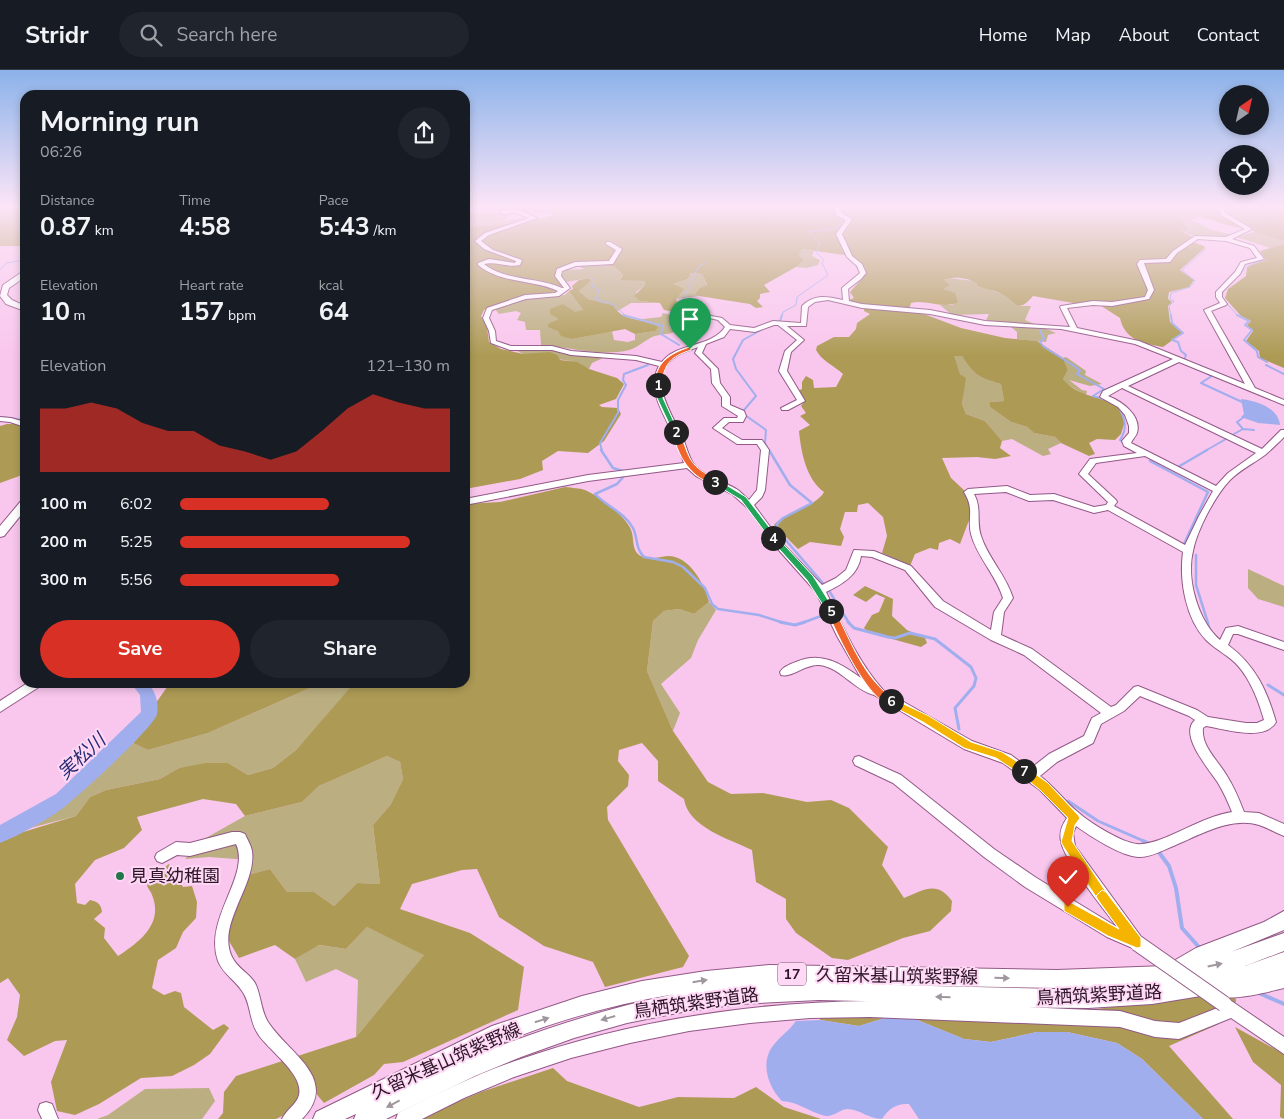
<!DOCTYPE html>
<meta charset="utf-8">
<style>
:root{--surface:#171b24;--page:#20242c;--text:#f1f3f6;--muted:#9ea1a6;--line:#363941;--accent:#d93025}
body{margin:0;font-family:"Nunito Sans","Noto Sans JP",sans-serif;background:var(--page);color:var(--text);height:100vh;display:flex;flex-direction:column;font-size:19px;white-space:nowrap}
*{box-sizing:border-box;margin:0}
p{font-size:16px;color:var(--muted)}
.icon{flex:none;width:28px;height:28px;fill:none;stroke:currentColor;stroke-width:2;stroke-linecap:round;stroke-linejoin:round}
.map{position:relative;flex:1;overflow:hidden}
.side{position:absolute;left:20px;top:20px;width:450px;height:598px;display:flex;flex-direction:column;background:var(--surface);border-radius:15px;box-shadow:0 2px 8px #0003}
.side>*{flex:none}
.needle{width:32px;rotate:34deg}
.controls{position:absolute;left:1219px;top:15px;display:grid;gap:10px}
.controls a{display:grid;place-items:center;width:50px;height:50px;border-radius:50%;background:var(--surface);box-shadow:0 2px 8px #0003;font-size:25px}
.pin{position:absolute;display:grid;place-items:center;width:42px;height:42px;color:#fff;margin:-51px -21px;border-radius:50% 50% 50% 0;rotate:-45deg;box-shadow:0 0 5px #0007}
.pin .icon{rotate:45deg}
.km{position:absolute;width:25px;height:25px;margin:-12px;border-radius:50%;background:#222;color:#fff;font-size:14px;line-height:25px;text-align:center}
.round{display:grid;place-items:center;flex:none;width:52px;height:52px;border-radius:26px;background:var(--page)}
.head{display:flex;align-items:center;justify-content:space-between;height:85px;padding:0 20px}
h1{font-size:28px;font-weight:700;line-height:38px}
.stats{display:grid;grid-template-columns:repeat(3,1fr);gap:8px;height:85px;padding:5px 20px}
.stats div{display:grid;align-content:center}
.stats b{font-size:25px;font-weight:700}
.stats small{font-size:14px;font-weight:400}
.stats p{font-size:14px}
.chart{height:140px;padding:10px 20px}
.chart p{display:flex;justify-content:space-between}
.chart svg{width:100%;height:90px;margin-top:5px;fill:var(--accent);opacity:.7}
.action{display:flex;gap:10px;margin-top:auto;padding:10px 20px}
.action a{flex:1;height:58px;border-radius:30px;background:var(--accent);color:#fff;font-size:20px;font-weight:700;line-height:58px;text-align:center}
.action a+a{background:var(--page);color:var(--text)}
ul{padding:0 20px;list-style:none;font-size:16px}
li{display:grid;grid-template-columns:80px 60px 1fr;align-items:center;height:38px}
li i{height:12px;border-radius:6px;background:var(--accent)}
header{display:flex;align-items:center;gap:30px;box-sizing:border-box;height:70px;padding:0 25px;background:var(--surface);border-bottom:1px solid var(--line)}
header strong{font-size:24px}
nav{display:flex;gap:28px;margin-inline-start:auto;font-size:18px}
.search{width:350px;height:45px;background:var(--page);display:flex;align-items:center;gap:12px;box-sizing:border-box;padding:0 18px;border-radius:28px;color:var(--muted);font-size:19px}
.map>svg:first-child{display:block}
.green{fill:#bbae80}
.forest{fill:#ad9b55}
.water{fill:#a1aeee}
.lines{fill:none;stroke-linecap:round;stroke-linejoin:round}
.stream-far4{stroke:#a1aeee;stroke-width:1}
.stream-far3{stroke:#a1aeee;stroke-width:2}
.stream-far2{stroke:#a1aeee;stroke-width:2.5}
.stream-far1{stroke:#a1aeee;stroke-width:3}
.stream{stroke:#a1aeee;stroke-width:4}
.river{fill:#a1aeee;fill-rule:evenodd}
.minor-casing{stroke:#925986;stroke-width:2}
.major-casing{stroke:#925986;stroke-width:2}
.minor{fill:#fff;fill-rule:evenodd}
.major{fill:#fff;fill-rule:evenodd}
.minor-bridge-casing{stroke:#925986;stroke-width:17;stroke-linecap:butt}
.minor-bridge{stroke:#fff;stroke-width:15}
.oneway{fill:#a0969e}
.split-1{fill:#f0652b;stroke:#fff}
.split-2{fill:#22a559;stroke:#fff}
.split-3{fill:#f0652b;stroke:#fff}
.split-4{fill:#22a559;stroke:#fff}
.split-5{fill:#22a559;stroke:#fff}
.split-6{fill:#f0652b;stroke:#fff}
.split-7{fill:#f5b400;stroke:#fff}
.split-8{fill:#f5b400;stroke:#fff}
.split-9{fill:#f5b400;stroke:#fff}
.poi-dot{fill:#237648;stroke:#ffd8f5;stroke-width:2}
.labels{text-anchor:middle;stroke-width:4;stroke-linejoin:round;paint-order:stroke}
.shield{fill:#ffd8f5;stroke:#6b5065;stroke-width:1}
.shield-label{font-size:14px;font-weight:bold;fill:#2b1527}
.near-poi-label{font-size:18px;fill:#2b1527;stroke:#ffd8f5;text-anchor:start}
.near-street-label{font-size:18px;fill:#2b1527;stroke:#ffd8f5}
.near-water-label{font-size:19px;font-style:italic;fill:#282c75;stroke:#ffd8f5}
</style>
<header>
<strong>Stridr</strong>
<div class="search"><svg class="icon" aria-label="search" viewBox="0 0 24 24"><circle cx="10" cy="10" r="6"/><path d="M15 15l6 6"/></svg>Search here</div>
<nav><a>Home</a><a>Map</a><a>About</a><a>Contact</a></nav>
</header>
<div class="map">
<svg width="1284" height="1049" viewBox="0 0 1284 1049">
<rect width="100%" height="100%" fill="#f9c6ed"/>
<path class="green" d="M465,140L474,143H510L506,149L493,153L528,147L501,155L465,157Z
M1179,144H1189L1198,148L1191,150L1212,160L1233,165C1216,170 1195,169 1180,160L1188,159Z
M1254,162L1284,171V174L1270,178L1237,167Z
M802,179L814,181L812,186L820,190L818,195L806,198L796,197L802,190L799,186Z
M573,193L615,197L623,205L620,209L644,211L647,214L636,222L640,231L660,233H631L616,242L613,235L588,229L579,221L591,211L589,208L566,212L560,205L566,200L584,199Z
M691,203L702,204L707,216L696,224L699,226L676,229L673,214L688,209Z
M949,208L974,211L980,217L1004,224L1020,236H1031L1025,250L1056,263L1048,265L1046,272L1017,269V262L1011,257L986,250L989,244L952,245L940,235H953L942,219L944,210Z
M569,221L583,240L560,249L558,261L572,269L612,261L614,270L628,272L635,270V264L654,261L652,253L634,250L661,247L663,243L671,245L670,257L674,262C667,265 659,264 652,267C644,271 637,278 629,280C599,287 570,277 541,275L540,260H526L525,252L517,250L521,243L516,241L499,244L495,239L530,227L565,225Z
M545,278L605,287L592,293L589,299L570,291L523,284L514,279Z
M953,286H962C974,305 979,308 1001,314L1004,331L990,332V337L1011,352L1027,357L1034,363L1055,367L1061,373L1048,379L1051,384L1043,386L1012,369L1002,371L985,351L966,344L962,334L965,308L960,304Z
M1066,287L1086,301L1085,305L1102,314L1090,316L1069,310L1082,320L1087,321L1086,325L1066,314L1063,309L1068,300L1063,288Z
M1248,499L1284,516V537L1258,529L1248,518Z
M709,532L716,540L698,570L691,588L661,614L680,643L673,661L647,601L653,551L664,541L679,539L694,544Z
M321,613L334,617L351,618L296,680L273,698L248,705L228,693L179,698L160,709L106,720L90,727L76,746L30,758L67,731L133,673L148,680L208,663Z
M387,686L400,692L403,709L391,734L373,755L380,814L357,813L334,836L314,822H287L270,799L248,805L249,790L209,787L185,789L204,769L245,746L302,732L319,716Z
M367,857L425,884L356,967L358,910L336,899L306,912L295,889L318,875L346,879Z
M209,1018L215,1031L202,1049H97L108,1045L145,1019Z"/>
<path class="forest" d="M0,138H25V176H0Z
M502,138H1284V171L1254,162L1253,159L1245,155L1244,158C1222,156 1200,143 1179,144L1188,159L1181,161L1192,167L1190,171L1204,176L1205,178L1180,200L1194,210L1189,217L1169,222L1168,229L1172,232L1168,236L1170,252L1182,263L1163,277C1142,273 1125,270 1120,248L1095,232L1079,234L1033,226C1016,246 1016,230 1002,224C996,220 987,220 980,217C975,214 979,214 974,212C968,208 951,206 944,210L950,215L943,219L955,223L958,232C943,240 927,229 911,233L909,240L858,234L849,230L854,228L850,222L866,204L865,197L851,186L802,179L799,186L803,190L796,197L764,215L770,222L760,224V228L757,231L763,237L756,238L750,234L699,226L695,224L700,218L707,215L702,204L691,203L688,209L673,214L684,219L676,229L679,240L676,242L664,240L660,233L640,231L634,226L646,214L644,211L620,210L623,205L615,197C596,195 574,189 558,200L564,219L557,222L524,226L484,240L481,246L487,257L489,272L501,279L523,284L550,282L557,285L560,290L577,292L589,299L617,308L624,314L616,329L599,335L602,337L618,338L621,344L604,371L588,383L558,381L542,391L543,400L520,409L465,419V157L501,155L528,149L543,148L553,145L550,142H527L528,147H523L517,141Z
M1284,174V298L1260,288L1259,281L1246,271L1253,261L1247,255L1251,251L1241,246L1225,228L1228,219L1246,206L1247,198L1251,195L1266,190L1260,181Z
M589,208L591,211L579,221L588,229L613,235C622,253 644,247 658,257L655,261L635,264L625,259L572,269L561,266L558,261L548,257V254L559,249L550,244V239L563,234L575,242L583,240L569,221L573,219L572,216L579,210Z
M864,237L924,244L961,258L1005,268L1037,271L1063,288L1068,300L1063,309C1075,325 1099,327 1116,334L1125,351L1121,364L1115,370L1097,369L1089,373L1095,384L1089,386L1061,373L1055,367L1034,363L1027,357L1011,352L990,337V332L1004,331L1001,314C979,308 974,305 962,286H954L960,304L966,308L962,334L966,344L985,351L1002,371L1000,378L1011,386L995,389L977,387L942,388L951,408L967,423L971,445L960,474L950,469L939,473L938,480L930,478L915,484L910,496L882,483L887,466L883,447L868,433L858,435L857,442H845L840,459L844,467L841,476L810,472L798,479L774,455C786,441 816,437 824,422C806,409 801,382 799,361L810,355L800,346L806,343L801,336L805,330L797,321L802,319V312L806,306L813,310L814,318L836,317L843,304C833,295 822,291 816,280L817,276L834,267H849L856,259L857,253L870,244L864,241Z
M7,354H18L25,358V404L0,413V356Z
M565,417C572,418 579,418 585,420C599,426 629,448 632,463C634,471 632,479 639,485C647,491 659,487 668,486C690,486 705,515 709,532L694,544L679,539L664,541L653,551L647,601L673,661L708,712L731,724L763,723L807,732L831,730L849,738L888,777L882,795L904,828C924,820 937,810 952,831L951,841L930,861L903,868L848,890L832,888L796,863L786,849V829L756,812L752,780C729,769 688,757 684,729L658,711V691L642,673L619,680L618,691L629,705L628,716L607,737L608,750L689,886L683,897L605,917L593,892L544,876L499,847L477,799L462,800L412,814L400,839L470,863L524,897L518,940L403,992L384,994L374,1005L324,1033L307,1013L288,1043L276,1049H218L223,1043L224,1022L236,1006L356,967L424,885L367,857L346,879L319,875L295,889L275,875L239,888L226,866L248,805L270,799L287,822H314L334,836L357,813L380,814L373,755L391,734L403,709L400,692L387,686L319,716L302,732L245,746L236,734L203,729L137,747L142,760L124,778L95,790L75,814L77,833L85,835L90,830C98,832 101,834 102,842L94,849L105,858L104,868L118,886C139,872 164,854 152,825C150,819 146,818 147,811L169,794L183,817L192,816L197,832L196,848L183,862L176,878L158,890L152,918L164,925L175,921L181,923L184,937L213,960L224,954L229,958L210,984L194,995L172,1006L141,1008L99,1034L75,1045L57,1041L51,1012L67,970L55,971L24,986L7,970L17,947L20,925L8,908L0,913V769L76,746L90,727L106,720L160,709L179,698L206,693H228L248,705L273,698L296,680L350,618L334,617L326,613L465,612V434L500,432Z
M865,516L893,529L892,546L907,560L925,568L927,573L921,577L867,562L864,558L872,545L879,542L885,528L876,524L866,532L853,525Z
M170,613V612L321,613L208,663L148,680L133,673L144,660L153,637Z
M1235,922L1236,932L1215,943L1219,954L1169,976L1233,1049H1203L1142,989L1117,973L1067,962H1037L991,972L964,969L915,949L888,947L859,956L820,950L823,937L1055,944Z
M1235,957L1284,984V1049L1280,1047L1281,1015L1253,992Z
M553,998L567,1011L639,1037L678,1027L734,1028L756,1017L784,1037L821,1049H417L481,1022Z"/>
<path class="water" d="M1241,329C1256,331 1278,337 1280,355L1258,353L1241,347L1244,344Z
M888,947L915,949L964,969L991,972L1037,962H1067L1117,973L1142,989L1203,1049H919L909,1034C897,1033 889,1038 882,1049C869,1049 861,1040 848,1039C839,1039 833,1049 822,1045C808,1041 798,1032 782,1031C769,1018 760,994 772,977C779,967 789,961 796,951L820,950L859,956Z"/>
<g class="lines">
<path class="stream-far4" d="M849,147V141L853,138
M0,200L6,193L25,190
M590,207L594,211L592,216L599,220L596,230L614,235L626,246
M1232,212L1248,196L1263,190
M1224,218L1222,228L1238,246
M683,230L698,197L705,193
M782,246L783,242L796,235L797,227L828,205L822,193L824,190L816,182L820,174L810,162L837,158L846,149
M1171,246L1169,236L1174,231L1170,229L1171,223L1190,217L1195,211L1182,200L1206,179"/>
<path class="stream-far3" d="M623,245L663,256L661,264L679,275
M1171,245L1172,253L1183,263L1172,270L1178,272L1181,281L1186,285L1184,290
M1237,245L1249,251L1245,255L1252,260L1244,270L1257,281L1258,287L1267,292
M775,252L780,251L782,245
M761,260L743,270L733,289L736,299L756,326L744,340L745,345L766,360L765,373L769,381
M1040,260L1044,269L1040,272L1044,277L1076,297L1080,301L1077,304L1104,319L1093,326L1104,329
M1266,295L1284,304
M1206,303L1212,306L1201,313L1242,332
M1119,337C1125,349 1128,358 1120,370L1134,381
M0,347L25,350
M1243,359L1237,352L1244,347
M1234,364L1243,359L1254,360
M602,381L600,373L618,343V330L626,315L623,310L624,304L648,295
M1205,381L1226,369"/>
<path class="stream-far2" d="M601,380L613,398L623,401
M769,380L790,415L812,433L783,448L777,454V460L828,519L849,553
M1133,380L1135,382
M1150,391L1208,422L1184,474
M1178,397L1207,380
M625,405L617,414L595,424C605,435 625,443 633,458C638,468 635,478 644,487L673,492L683,497L705,518L712,534L718,539L759,545L784,553
M1196,485V515L1208,553
M802,553L821,546"/>
<path class="stream-far1" d="M780,552L795,555L805,552
M848,552L854,558L888,567L895,568L910,563L935,569L971,597L976,608L974,616L955,638L959,659
M1207,552L1209,558
M1268,615L1284,625
M1068,731L1098,751L1146,772"/>
<path class="stream" d="M1143,771L1150,774
M1158,781L1169,796L1176,818L1182,858L1198,876
M1261,924L1284,934"/>
<path class="river" d="M130,612H147C155,620 159,632 157,644C155,656 83,722 69,733C55,746 18,766 0,773V755L56,724L141,642L140,625Z"/>
<defs>
<path id="minor" d="M835,138H841V143L852,149L842,164L852,186L862,194L866,203L861,209L848,219L849,231L862,234L930,240L985,251L1070,257L1060,237L1061,236L1093,231L1112,232L1145,227L1148,220L1137,194L1140,190L1166,189L1173,181L1195,166L1226,167L1245,159L1221,145L1218,138H1223L1225,143L1252,159L1232,169L1254,176L1264,189L1245,194L1240,204L1222,222V227L1227,234L1226,235L1211,241L1255,318L1284,330V335L1179,292L1128,316L1262,379L1281,360H1284V367C1278,373 1271,380 1265,385C1254,393 1240,400 1230,410C1215,426 1197,460 1193,481C1186,509 1198,551 1220,570L1226,558L1238,556L1284,572V580L1238,564H1233L1228,575C1255,595 1267,620 1276,652C1265,672 1224,659 1206,656L1203,658C1201,677 1218,690 1227,706C1234,717 1239,729 1244,742L1259,743L1284,754V766C1276,763 1268,758 1259,755C1230,746 1198,766 1171,777C1162,781 1148,788 1138,787C1121,786 1090,766 1076,756L1073,763L1075,776L1142,868L1144,873L1142,878L1137,880L1107,867L1025,817L984,787L893,713L855,695L853,691L855,687L859,686L901,705L994,779L1035,807L1117,857C1104,839 1063,789 1061,771C1059,762 1062,755 1067,748L1040,720L1003,693L964,679L874,625C854,620 840,597 819,595C805,594 792,608 781,605L780,602C783,597 790,594 796,592C821,581 840,593 861,608L837,566L816,522L776,477L751,441L732,424L696,406L687,398L588,411L465,435V429L588,405L684,393C682,386 679,378 676,371C667,348 645,321 659,296L636,290L571,285L552,280H510L491,273L489,261L483,248L487,238L525,225L555,223L558,221C533,209 501,214 478,195V193L489,189L515,193L516,191L484,179L475,171L485,163L529,148L516,143L502,144L500,141L517,139L537,148L489,165L481,171L493,180L522,190L520,195C508,198 496,191 484,194C505,211 538,207 562,218H564L555,206L557,199L575,192L609,191L616,180L606,174V172H610L622,179L613,194L576,196L562,201L561,206L570,218L559,226L526,229L492,240L489,248L495,261L496,271L511,276H552L571,281L636,286L662,292C677,272 711,278 725,257L718,250L701,246V244L722,248L730,255L754,258L773,251L801,253L802,236C814,224 827,226 843,230L842,218L860,203L857,196L847,187L836,164L846,150L836,145ZM1198,169L1226,171L1250,178L1257,188L1241,192L1235,202L1216,222V227L1220,233L1204,240L1245,314L1139,271L1077,258L1067,238L1093,235L1112,236L1149,229L1154,220L1144,193L1170,192L1177,183ZM828,230L862,238L930,244L985,255L1061,259L1135,274L1173,289L1103,321L1100,327L1118,337L1125,345L1129,356V363L1122,371L1124,376L1137,383L1090,389L1079,404L1108,432L1106,435L1094,437L1054,424L1030,425L1007,416L968,419L964,422C975,440 967,447 971,464C977,487 996,505 1003,528L994,542L991,560L943,531L911,496L874,481L854,480L846,500L836,508L822,515L782,473L754,435L762,427L765,420L769,380L762,370H742L722,358L729,352H743L746,346L744,341L730,335V327L720,313L718,299L702,283L706,274L724,267L730,259L755,262L774,255H778L797,270L785,281L779,301L797,330L781,338L782,340H788L805,331L787,301L791,282L804,270L787,256H806L808,237L815,232ZM698,277L695,283L711,299L712,313L722,327V336L738,346L737,348H724L713,358L737,374H757L761,380L757,420L749,430C745,427 742,423 738,420C724,411 706,408 695,396C688,388 686,373 681,364C672,345 651,314 668,293C675,284 688,281 698,277ZM1122,318L1256,383L1228,403L1216,416L1131,373C1132,370 1136,366 1137,363C1142,345 1121,331 1108,326ZM1145,386L1213,421L1199,446L1185,475L1114,436L1117,432L1116,430L1088,404L1096,393ZM1006,422L1029,431L1053,430L1094,443L1108,440L1183,482C1179,511 1186,549 1206,570C1216,580 1230,586 1239,597C1251,611 1259,632 1264,650L1257,653H1246L1208,647L1197,640L1138,616L1134,617L1116,635L1111,637L1032,579L1001,565L1004,542L1013,528C1006,505 988,488 981,466C976,451 982,438 974,424ZM861,486L872,487L905,500L935,537L991,570L1024,585L1101,643L1092,648L1084,666L1049,684L1030,699L1011,685L972,671L883,620C858,592 842,555 826,522C843,514 858,505 861,486ZM1140,626L1189,646L1195,650C1178,665 1210,700 1218,713C1224,723 1228,732 1232,742C1207,746 1183,761 1159,770C1153,772 1144,775 1137,774C1123,773 1090,753 1079,743C1065,732 1055,717 1040,706L1057,692L1093,673L1101,654L1124,641Z
M0,347L11,348L25,352V357L10,352L0,351Z
M29,612H43L42,615L0,642V631Z
M232,762H240L245,764C247,769 251,775 252,781C257,815 216,854 232,887C237,898 249,903 255,913C261,925 261,941 268,952C288,983 341,1009 302,1049H282C286,1040 297,1034 299,1025C304,1004 268,980 258,964C249,951 251,933 242,921C235,910 223,904 218,891C203,849 251,806 236,774L190,786L177,785L162,793L157,791L155,787L157,783L176,772L190,773Z
M1227,928L1284,967V984L1231,948L1179,969L1155,967L1120,957L870,947L810,948L750,953L689,961L630,973L571,988L514,1007L464,1028L422,1049H396L398,1043C436,1024 475,1005 515,991C630,951 750,932 871,931C954,931 1037,939 1120,941L1155,951L1179,953L1220,937L1222,931Z
M46,1032L52,1034L58,1049H42L38,1040L40,1034Z"/>
<path id="major" d="M22,202H25V207L9,218L7,225L12,230L25,236V241L6,234L0,226L3,215Z
M25,430V440L4,466L0,467V456L21,431Z
M1284,841V860L1231,882L1284,863V881L1245,896L1284,882V918C1267,922 1227,933 1213,924L1152,934L1088,938L922,936L861,931L819,930L739,934L682,942L627,953L574,968L521,987L475,1006L386,1049H354L356,1044L345,1049H313L316,1042L492,956L582,926L642,911L706,901L769,895L1057,900L1165,896L1196,878L1264,852ZM888,915L1057,918L1151,915L1056,919ZM675,924C602,939 533,962 464,990C529,958 603,936 675,924Z"/>
</defs>
<use href="#minor" class="minor-casing"/>
<use href="#major" class="major-casing"/>
<use href="#minor" class="minor"/>
<use href="#major" class="major"/>
<defs>
<path id="minor-bridge" d="M1137,873L1224,934"/>
</defs>
<use href="#minor-bridge" class="minor-bridge-casing"/>
<use href="#minor-bridge" class="minor-bridge"/>
</g>
<defs><path id="oneway-solid" d="M-6-.8H1V-3.2L6.5 0L1 3.2V.8H-6Z" transform="scale(1.25)"/></defs>
<g class="oneway">
<use href="#oneway-solid" transform="translate(1215 895) rotate(-12)"/>
<use href="#oneway-solid" transform="translate(1002 908) rotate(1)"/>
<use href="#oneway-solid" transform="translate(700 911) rotate(-9)"/>
<use href="#oneway-solid" transform="translate(943 927) rotate(-179)"/>
<use href="#oneway-solid" transform="translate(608 948) rotate(164)"/>
<use href="#oneway-solid" transform="translate(542 950) rotate(-18)"/>
<use href="#oneway-solid" transform="translate(393 1034) rotate(152)"/>
</g>
<linearGradient id="sky" x2="0" y2="1"><stop stop-color="#8bb2ea"/><stop offset="0.48" stop-color="#fce5f7"/><stop offset="1" stop-color="#fce5f7" stop-opacity="0"/></linearGradient>
<rect width="1284" height="285" fill="url(#sky)"/>
<path class="split-1" d="M690,277L691,280C670,287 665,293 661,315L656,316C653,294 670,283 690,277Z"/>
<path class="split-2" d="M656,313L661,315L663,328L679,363L673,362L657,328Z"/>
<path class="split-3" d="M674,360L680,362C690,390 689,396 718,410V413C694,415 673,381 674,360Z"/>
<path class="split-4" d="M713,410H718L746,427L776,466V470H771L741,430L713,413Z"/>
<path class="split-5" d="M771,466H776L813,506L835,541L834,543H828L807,510L771,470Z"/>
<path class="split-6" d="M828,538H834C851,571 863,608 894,629V634C871,640 835,559 827,541Z"/>
<path class="split-7" d="M891,628L929,646L971,672L1002,682L1027,698V704H1020L996,688L964,678L923,652L888,634L886,631Z"/>
<path class="split-8" d="M1024,696L1048,713L1078,745L1080,748L1075,755L1072,771L1106,822V830H1098L1063,776L1061,772L1068,748L1040,720L1020,704L1019,701Z"/>
<path class="split-9" d="M1102,820L1106,822L1141,868V877L1137,878L1108,866L1064,841V833L1068,831L1119,859L1098,830L1096,826Z"/>
<circle class="poi-dot" cx="120" cy="806" r="5"/>
<g class="labels">
<rect class="shield" x="778" y="892.5" width="28" height="23" rx="4"/>
<g class="shield-label">
<text x="792" y="909">17</text>
</g>
<g class="near-poi-label">
<text x="130" y="812">見真幼稚園</text>
</g>
<g class="near-street-label">
<text transform="translate(897 906) rotate(1)" y="6">久留米基山筑紫野線</text>
<text transform="translate(1099 925) rotate(-3)" y="6">鳥栖筑紫野道路</text>
<text transform="translate(696 933) rotate(-8)" y="6">鳥栖筑紫野道路</text>
<text transform="translate(446 991) rotate(-24)" y="6">久留米基山筑紫野線</text>
</g>
<g class="near-water-label">
<text transform="translate(81 686) rotate(-43)" y="7">実松川</text>
</g>
</g>
</svg>
<div class="controls">
<a><svg class="needle" viewBox="-14 -14 28 28"><path d="M0-13l5 13h-10z" fill="#e53935"/><path d="M0 13l5-13h-10z" fill="#9ea1a6"/></svg></a>
<a><svg class="icon" aria-label="locate" viewBox="0 0 24 24"><circle cx="12" cy="12" r="6"/><path d="M12 2v4M12 18v4M2 12h4M18 12h4"/></svg></a>
</div>
<div class="pin" style="left:690px;top:279px;background:#1e9e55"><svg class="icon" aria-label="arrive" viewBox="0 0 24 24"><path d="M6 21V4h12l-3 4 3 4H6"/></svg></div>
<div class="pin" style="left:1068px;top:837px;background:#d93025"><svg class="icon" aria-label="check" viewBox="0 0 24 24"><path d="M5 12l5 5 9-10"/></svg></div>
<b class="km" style="left:658px;top:315px">1</b>
<b class="km" style="left:676px;top:362px">2</b>
<b class="km" style="left:715px;top:412px">3</b>
<b class="km" style="left:773px;top:468px">4</b>
<b class="km" style="left:831px;top:541px">5</b>
<b class="km" style="left:891px;top:631px">6</b>
<b class="km" style="left:1024px;top:701px">7</b>
<section class="side">
<div class="head"><div><h1>Morning run</h1><p>06:26</p></div><a class="round"><svg class="icon" aria-label="share" viewBox="0 0 24 24"><path d="M12 15V3M7 8l5-5 5 5M5 13v7h14v-7"/></svg></a></div>
<div class="stats">
<div><p>Distance</p><b>0.87<small> km</small></b></div>
<div><p>Time</p><b>4:58</b></div>
<div><p>Pace</p><b>5:43<small> /km</small></b></div>
</div>
<div class="stats">
<div><p>Elevation</p><b>10<small> m</small></b></div>
<div><p>Heart rate</p><b>157<small> bpm</small></b></div>
<div><p>kcal</p><b>64</b></div>
</div>
<div class="chart"><p><span>Elevation</span>121–130 m</p>
<svg viewBox="0 0 160 44" preserveAspectRatio="none"><path d="M0 44V13L10 13L20 10L30 13L40 20L50 24L60 24L70 31L80 34L90 38L100 34L110 24L120 13L130 6L140 10L150 13L160 13V44z"/></svg>
</div>
<ul>
<li><b>100 m</b>6:02<i style="width:55%"></i></li>
<li><b>200 m</b>5:25<i style="width:85%"></i></li>
<li><b>300 m</b>5:56<i style="width:59%"></i></li>
</ul>
<div class="action"><a>Save</a><a>Share</a></div>
</section>
</div>
